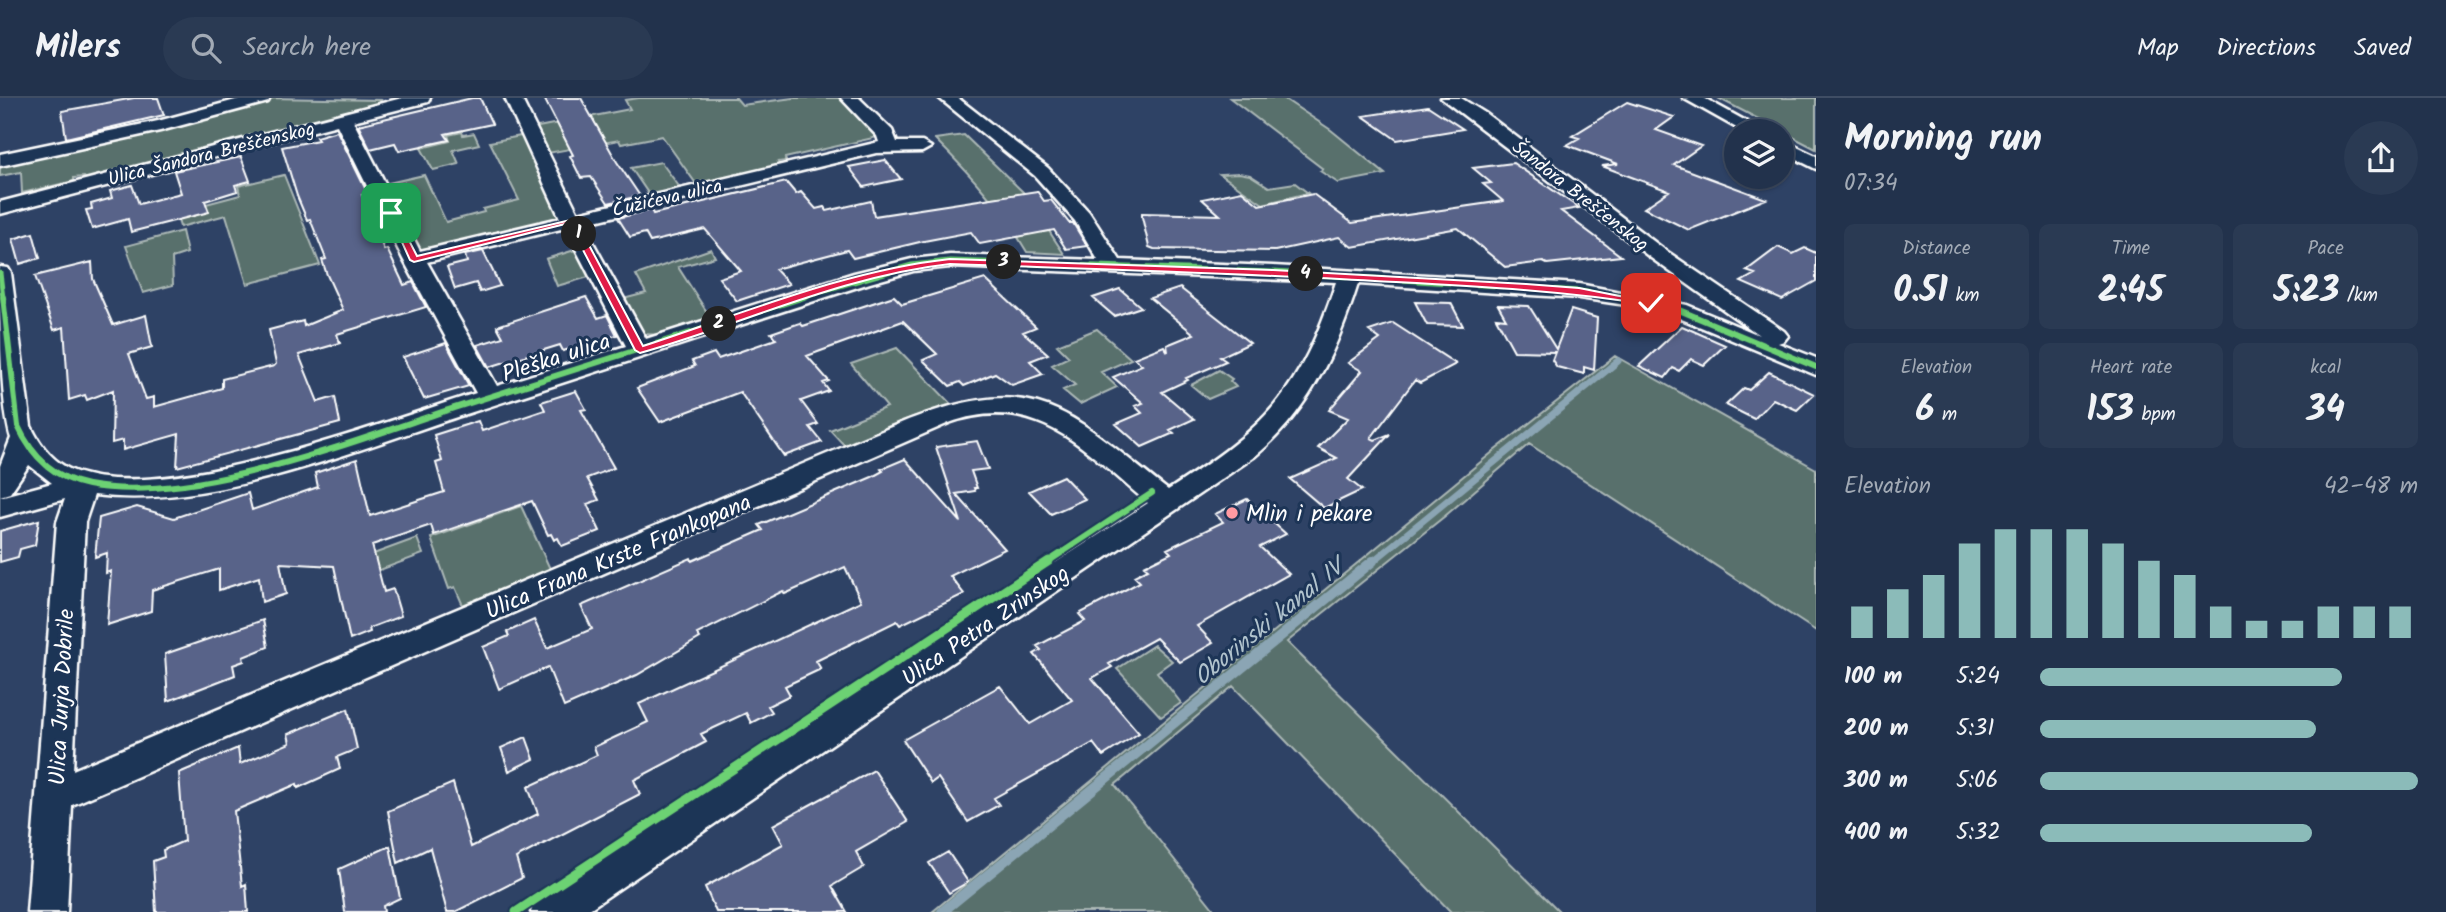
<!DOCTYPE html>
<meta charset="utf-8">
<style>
:root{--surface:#22324c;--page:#2a3a53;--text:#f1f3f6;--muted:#a2aab5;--line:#3f4d64;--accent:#8bbbb9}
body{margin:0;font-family:Kalam,sans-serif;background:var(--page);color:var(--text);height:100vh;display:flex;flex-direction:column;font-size:26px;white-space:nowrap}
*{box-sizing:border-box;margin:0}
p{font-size:23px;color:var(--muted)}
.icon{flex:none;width:38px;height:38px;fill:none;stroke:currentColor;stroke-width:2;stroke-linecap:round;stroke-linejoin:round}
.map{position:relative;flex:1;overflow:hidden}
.side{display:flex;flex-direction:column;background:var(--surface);width:630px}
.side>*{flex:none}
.fabs{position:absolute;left:1724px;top:21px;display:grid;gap:14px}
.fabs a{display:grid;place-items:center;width:70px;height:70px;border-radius:50%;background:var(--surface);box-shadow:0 2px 5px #0004,0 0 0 2px var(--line);font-size:35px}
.pin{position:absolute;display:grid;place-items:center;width:60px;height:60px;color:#fff;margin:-30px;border-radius:14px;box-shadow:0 4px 10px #0006}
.km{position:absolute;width:35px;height:35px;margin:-18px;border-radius:50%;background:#222;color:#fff;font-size:19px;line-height:35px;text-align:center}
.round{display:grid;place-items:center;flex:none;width:74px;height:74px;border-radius:37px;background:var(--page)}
.summary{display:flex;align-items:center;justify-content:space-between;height:119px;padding:0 28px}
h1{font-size:38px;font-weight:600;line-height:52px}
.figures{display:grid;grid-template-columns:repeat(3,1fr);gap:10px;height:119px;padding:7px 28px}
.figures div{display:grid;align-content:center;border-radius:10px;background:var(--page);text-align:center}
.figures b{font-size:35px;font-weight:600}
.figures small{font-size:19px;font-weight:400}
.figures p{font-size:19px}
.chart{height:196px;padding:14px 28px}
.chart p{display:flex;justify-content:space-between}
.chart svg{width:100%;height:126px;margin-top:7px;stroke:var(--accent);stroke-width:6}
ul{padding:0 28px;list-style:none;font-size:23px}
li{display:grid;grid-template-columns:112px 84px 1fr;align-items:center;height:52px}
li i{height:18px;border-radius:9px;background:var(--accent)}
header{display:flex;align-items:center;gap:42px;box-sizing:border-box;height:98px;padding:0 35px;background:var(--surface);border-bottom:2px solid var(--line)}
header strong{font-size:33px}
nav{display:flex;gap:38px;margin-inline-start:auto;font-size:24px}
.search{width:490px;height:63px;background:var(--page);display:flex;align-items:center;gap:18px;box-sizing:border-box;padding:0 24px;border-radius:38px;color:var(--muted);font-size:26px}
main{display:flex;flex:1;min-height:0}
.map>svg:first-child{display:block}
.green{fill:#58706c;stroke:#acb8b6;stroke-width:2}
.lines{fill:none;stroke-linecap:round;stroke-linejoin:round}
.stream-far1{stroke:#8ba5b4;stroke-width:7}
.stream{stroke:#8ba5b4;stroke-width:10}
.building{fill:#586389;stroke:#fff;stroke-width:2}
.minor-casing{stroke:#fff;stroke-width:5}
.minor{fill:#1d3557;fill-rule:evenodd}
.cycleway-far2-casing{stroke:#1d3557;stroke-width:8}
.cycleway-far1-casing{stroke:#1d3557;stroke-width:10}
.cycleway-casing{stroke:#1d3557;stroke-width:13}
.cycleway-far2{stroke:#6cd273;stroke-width:5}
.cycleway-far1{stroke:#6cd273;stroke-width:6}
.cycleway{stroke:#6cd273;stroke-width:9}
.route{fill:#e11d48;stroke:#fff;stroke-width:2}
.poi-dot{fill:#ff9aa2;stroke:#1d3557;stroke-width:2.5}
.labels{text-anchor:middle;stroke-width:6;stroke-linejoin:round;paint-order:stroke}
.far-street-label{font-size:19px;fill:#fff;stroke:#1d3557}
.street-label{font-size:23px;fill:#fff;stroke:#1d3557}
.poi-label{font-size:23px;fill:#fff;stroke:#1d3557;text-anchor:start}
.water-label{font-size:24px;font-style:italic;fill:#b1c3cd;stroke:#1d3557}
</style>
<header>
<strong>Milers</strong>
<div class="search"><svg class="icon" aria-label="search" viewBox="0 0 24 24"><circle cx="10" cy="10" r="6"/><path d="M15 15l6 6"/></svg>Search here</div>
<nav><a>Map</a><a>Directions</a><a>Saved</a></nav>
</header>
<main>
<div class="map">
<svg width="1816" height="814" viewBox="0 0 1816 814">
<rect width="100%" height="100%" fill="#2e4265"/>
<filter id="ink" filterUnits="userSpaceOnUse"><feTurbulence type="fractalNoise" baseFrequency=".0143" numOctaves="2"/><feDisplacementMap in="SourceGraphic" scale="14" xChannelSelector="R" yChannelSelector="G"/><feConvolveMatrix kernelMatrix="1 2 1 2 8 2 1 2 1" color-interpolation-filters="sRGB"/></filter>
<g filter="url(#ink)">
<path class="green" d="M269,0L381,2L379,7L124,74L86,81L84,79L74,80V83L22,95L21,74L0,78V65Z
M639,0H736L742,7L793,0H844L882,38L785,60L786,63L778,64L780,67L697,87L662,38L621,46L619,42L548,55L533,30L630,11L625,2Z
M1230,0H1283L1331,32L1385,76L1338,85L1320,73L1323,71Z
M1718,0H1816V51Z
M462,34L463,37L474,35L479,46L453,52L459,66L433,72L421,50L450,43L448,37Z
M526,37L563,121L444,149L416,152L384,86L424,77L446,124L484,114L483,111L519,102L490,44Z
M964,37L1024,95L1064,156L1027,154C1002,111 970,76 935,41Z
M661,64L681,91L650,98L631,70Z
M1239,75L1250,77L1269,89L1295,85L1308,95L1263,106L1220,76Z
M284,77L320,167L247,186L226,117L180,129L176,114L240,97L238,88Z
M182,133L187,155L172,160L173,187L143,195L126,148Z
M578,151L592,178L557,188L546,161Z
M711,151L715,159L678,169L712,222L662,237L642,236L619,202L646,195L636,177Z
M1097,231L1131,261L1101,274L1117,289L1080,306L1063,292L1075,287L1052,267L1069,259L1057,247Z
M897,250L951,306L899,324L844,347L830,332L887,309L851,266Z
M1615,258L1816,371V533L1529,346L1445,418L1287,544L1560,814H1451L1233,588L1115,687L1216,814H932L1494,353Z
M1219,272L1232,281L1230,283L1236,289L1208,301L1191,287Z
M521,408L551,473L464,510L455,489L449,491L431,440Z
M417,440L423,456L353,482L349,465Z
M1154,547L1172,563L1157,574L1181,605L1161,619L1117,571Z"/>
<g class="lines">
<path class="stream-far1" d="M1371,465L1618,263"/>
<path class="stream" d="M942,814L1373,463"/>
</g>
<path class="building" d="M134,0H158L164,17L66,40L62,13Z
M472,0H480L492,26L445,36L449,42L399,53L395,45L370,51L358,27Z
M544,0H581L617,64L640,98L608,105L591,79L581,80L570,58L573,57Z
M1627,4L1674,19L1656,32L1701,48L1674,67L1766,101L1689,132L1644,110L1669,93L1602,68L1618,66L1567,47L1579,40L1572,38Z
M1428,8L1463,31L1397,42L1363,18Z
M337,33L368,96L362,97L384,152L387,151L404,187L413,184L426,209L337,236L340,245L299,257L318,304L335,299L340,325L177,369L179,336L123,352V342L112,345L113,292L87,302L85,297L69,302L64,229L54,232L35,178L92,164L93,181L113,227L146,217L152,249L129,256L146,301L154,299V309L222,290V281L274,268L276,266L269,232L303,223L304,228L343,212L327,177L322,162L326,161L310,121L307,122L297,98L282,49L318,42L316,39Z
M241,59L250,83L235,87L237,93L205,103L209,114L131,134L128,121L92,131L86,112L92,111L91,106L112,100L110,93L132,87L139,106L181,95L174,73Z
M885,62L901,81L864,89L849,69Z
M1513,65L1579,110L1561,113L1621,158L1547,166L1543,164L1505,169L1458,130L1352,149L1339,139L1275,153L1154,151L1149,149L1142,119V115L1220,117L1202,101L1242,93L1259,107L1313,96L1352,125L1503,103L1483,86L1491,85L1473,70Z
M786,84L796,96L801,94L816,111L824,109L827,113L871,103L874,118L1037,93L1044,103L1051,102L1069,125H1073L1087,148L1066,151L1054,132L980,146L971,134L924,143L853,160L847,152L775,171L789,186L737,203L719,180L741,173L705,131L650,144L645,135L630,139L618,120L651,112L653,116Z
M33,135L40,160L20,166L13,141Z
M1778,149L1793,156L1805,150L1816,155V183L1782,202L1741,184L1755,176L1746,173Z
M483,153L500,188L480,194L476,185L455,191L447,169L467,164L465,157Z
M985,181L1036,229L1023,234L1048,256L1030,263L1043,276L1012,287L995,275L964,288L960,284L950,288L923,262L937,256L903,223L807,258L829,283L823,285L829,293L801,303L818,326L810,329L822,344L784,358L740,294L660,324L637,290L695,268L692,263L714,255L718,261L776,241L771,235L800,225L803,228L894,198L902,206Z
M1180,190L1250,245L1220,259L1226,263L1186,280L1188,282L1162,294L1194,321L1170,332L1174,335L1142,349L1116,326L1142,315L1135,308L1143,305L1113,279L1142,267L1134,260L1164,248L1168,254L1167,247L1194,236L1150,200Z
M1120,191L1141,209L1114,218L1093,200Z
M586,199L598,220L607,217L617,237L563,253L560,247L489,269L477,247L503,239L497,228Z
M1415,204L1451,205L1463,228L1427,227Z
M1498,207L1529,208L1556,251L1571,212L1597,220L1594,272L1584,269V276L1557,269L1552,262L1555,254L1514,253L1496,220L1506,221Z
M1393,225L1456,266L1420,285L1415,282L1371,340L1375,342L1390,336L1348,381L1362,392L1324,410L1290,381L1337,360L1318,350L1348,320L1329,312L1362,273L1348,265L1380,241L1369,233Z
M1682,228L1725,247L1704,267L1691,261L1679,273L1673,270L1665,280L1639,268Z
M446,245L469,288L424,301L403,259Z
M1769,274L1814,296L1797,312L1773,301L1754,321L1726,307L1744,290L1749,292Z
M576,293L586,311L581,312L614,370L587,380L599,402L587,406L600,433L562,448L558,440L554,442L551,436L548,437L532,403L434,437L431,427L372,447L384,494L393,491L401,518L369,530L370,534L350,542L334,468L280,465L286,496L262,504L259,479L219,492V471L152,492L151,513L107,527L111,473L106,475L107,455L95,459L99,420L137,409L174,420L248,395L252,412L318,389L315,375L357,361L370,418L444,394L436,365L442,363L434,337L478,323L482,333L545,312L541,304Z
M977,343L988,371L971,373L977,390H974L975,393L956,396L1005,451L950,478L964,496L900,527L897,523L816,563L821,571L785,588L790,597L768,608L772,614L751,625L746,615L701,636L706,644L634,682L640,696L516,760L522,780L455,814H447L430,750L398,765L388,713L453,685L471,749L538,716L528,689L597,657L594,649L648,624L639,606L861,503L845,469L785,496L783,493L697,536L700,540L637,577L564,609L548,569L499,591L483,549L509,538L507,534L534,522L547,550L592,531L581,508L691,460L692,463L763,432L759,427L872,379L883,373L881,371L905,361L961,424L936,349Z
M1063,378L1085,401L1051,416L1029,393Z
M1247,401L1286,436L1260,449L1289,476L1197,528L1213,545L1180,564L1156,540L1109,566L1112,569L1092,580L1139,635L1103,658L1093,645L994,700L999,707L968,724L938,680L931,685L903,642L1000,588L1030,626L1072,602L1034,556L1041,552L1037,548L1085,523L1079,516L1140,484L1134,478L1148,471L1144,468L1171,455L1167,451L1223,424L1215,416Z
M39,422L35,447L20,451L18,459L0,464V433Z
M263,522L268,549L243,559L244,563L233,567L235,577L168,603L165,556Z
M348,611L357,651L337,659L340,671L298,690L297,686L234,713L242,788L246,786L248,814H156L153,763L164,759L163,752L184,743L179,675L238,650L240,666L290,645L288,636Z
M526,639L534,661L509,673L501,650Z
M874,672L908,724L856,754L864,769L832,788L847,814H716L705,789L783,746L773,727Z
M390,748L400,800L383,808L384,814H345L339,771Z
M948,754L968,784L949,795L929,765Z"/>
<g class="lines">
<defs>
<path id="minor" d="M243,0H270L268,4L160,33L0,68V56L158,23Z
M402,0H430L428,4L353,23L420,153L560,120L505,0H521L578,115L879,44L877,38L841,0H859L892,32L897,44H922L931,49L922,54L876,55L583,126L646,241L854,175L912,161L950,157L1098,162L1075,123L1035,78L939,0H958L1048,70L1089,114L1120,162L1273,168L1579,186L1687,207L1759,237L1651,160L1441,0H1461L1485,15L1665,152L1784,233L1788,238L1784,243L1778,245L1816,260V277L1672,217L1626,207L1579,200L1358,186C1337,252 1309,314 1254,359L585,814H531L537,800L1148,405C1086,354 1038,293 949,325L72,707L67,814H27L57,424L65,401L0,419V399L52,385L29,367L10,395L0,398V368L11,340C0,304 0,212 0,169L8,170L11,175L31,328C40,347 54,365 74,373C165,408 383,324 476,295L403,161L337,27L0,116V104ZM565,130L626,248L497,288L427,164ZM950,169L1336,184C1299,297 1266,329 1168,392C1065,311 1037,271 901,325L73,672L85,424L94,397C212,412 352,353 463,317C599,273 734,229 870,185L913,173Z
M1683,0H1704L1764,33H1742Z
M1782,42L1816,58V71L1782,54Z"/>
</defs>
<use href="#minor" class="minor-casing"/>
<use href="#minor" class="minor"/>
<defs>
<path id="cycleway-far2" d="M0,175L3,200
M798,200L912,167L950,163L1273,174L1579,193L1628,200"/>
<path id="cycleway-far1" d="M3,199L18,328C32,359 54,380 88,387C192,407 354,343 454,310C571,273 687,236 804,199
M1617,199L1679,212L1816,269
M1046,465L1152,395"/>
<path id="cycleway" d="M516,814L1049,463"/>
</defs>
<use href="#cycleway-far2" class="cycleway-far2-casing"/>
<use href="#cycleway-far1" class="cycleway-far1-casing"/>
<use href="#cycleway" class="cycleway-casing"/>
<use href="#cycleway-far2" class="cycleway-far2"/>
<use href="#cycleway-far1" class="cycleway-far1"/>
<use href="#cycleway" class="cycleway"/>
</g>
</g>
<path class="route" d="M388,113L395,115L417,158L575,121L643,248C741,216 847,172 950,161L1273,172L1526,186L1579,190L1655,205L1651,207C1559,192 1468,188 1375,183C1233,175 1091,171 950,166C842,178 743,226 640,255L635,252L569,125L414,164L410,162Z"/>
<circle class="poi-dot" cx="1232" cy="415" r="7"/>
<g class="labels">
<g class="far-street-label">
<text transform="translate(211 55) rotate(-14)" y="7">Ulica Šandora Breščenskog</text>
<text transform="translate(1581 97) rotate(38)" y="7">Šandora Breščenskog</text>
<text transform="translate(667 99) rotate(-13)" y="7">Čužićeva ulica</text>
</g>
<g class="street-label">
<text transform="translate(556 259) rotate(-18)" y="8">Pleška ulica</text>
<text transform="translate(618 458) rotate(-23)" y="8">Ulica Frana Krste Frankopana</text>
<text transform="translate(985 527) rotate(-34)" y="8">Ulica Petra Zrinskog</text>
<text transform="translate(61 599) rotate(-87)" y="8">Ulica Jurja Dobrile</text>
</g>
<g class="poi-label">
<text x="1246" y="423">Mlin i pekare</text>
</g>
<g class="water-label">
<text transform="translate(1268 524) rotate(-39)" y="8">Oborinski kanal IV</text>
</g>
</g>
</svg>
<div class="fabs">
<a><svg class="icon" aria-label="layers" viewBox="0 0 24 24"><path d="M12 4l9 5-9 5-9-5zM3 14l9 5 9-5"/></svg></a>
</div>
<div class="pin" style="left:391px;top:115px;background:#1e9e55"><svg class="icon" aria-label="arrive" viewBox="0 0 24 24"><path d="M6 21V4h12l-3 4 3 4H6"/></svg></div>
<div class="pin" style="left:1651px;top:205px;background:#d93025"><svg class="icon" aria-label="check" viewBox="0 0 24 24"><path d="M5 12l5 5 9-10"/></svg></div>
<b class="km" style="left:579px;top:136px">1</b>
<b class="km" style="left:719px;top:226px">2</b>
<b class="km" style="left:1004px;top:164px">3</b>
<b class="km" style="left:1306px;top:176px">4</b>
</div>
<section class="side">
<div class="summary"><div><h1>Morning run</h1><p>07:34</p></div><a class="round"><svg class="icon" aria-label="share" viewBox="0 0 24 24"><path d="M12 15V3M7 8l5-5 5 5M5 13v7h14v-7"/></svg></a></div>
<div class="figures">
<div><p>Distance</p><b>0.51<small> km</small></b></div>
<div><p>Time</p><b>2:45</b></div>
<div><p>Pace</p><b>5:23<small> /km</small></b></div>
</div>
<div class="figures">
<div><p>Elevation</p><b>6<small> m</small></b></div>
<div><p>Heart rate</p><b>153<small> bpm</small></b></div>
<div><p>kcal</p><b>34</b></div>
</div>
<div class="chart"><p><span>Elevation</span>42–48 m</p>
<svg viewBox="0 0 160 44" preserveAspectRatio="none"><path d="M5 44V33M15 44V27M25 44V22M35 44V11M45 44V6M55 44V6M65 44V6M75 44V11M85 44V17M95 44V22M105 44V33M115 44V38M125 44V38M135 44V33M145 44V33M155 44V33"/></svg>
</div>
<ul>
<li><b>100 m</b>5:24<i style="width:80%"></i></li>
<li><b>200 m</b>5:31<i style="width:73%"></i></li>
<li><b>300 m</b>5:06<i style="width:100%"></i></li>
<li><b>400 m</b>5:32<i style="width:72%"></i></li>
</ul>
</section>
</main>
